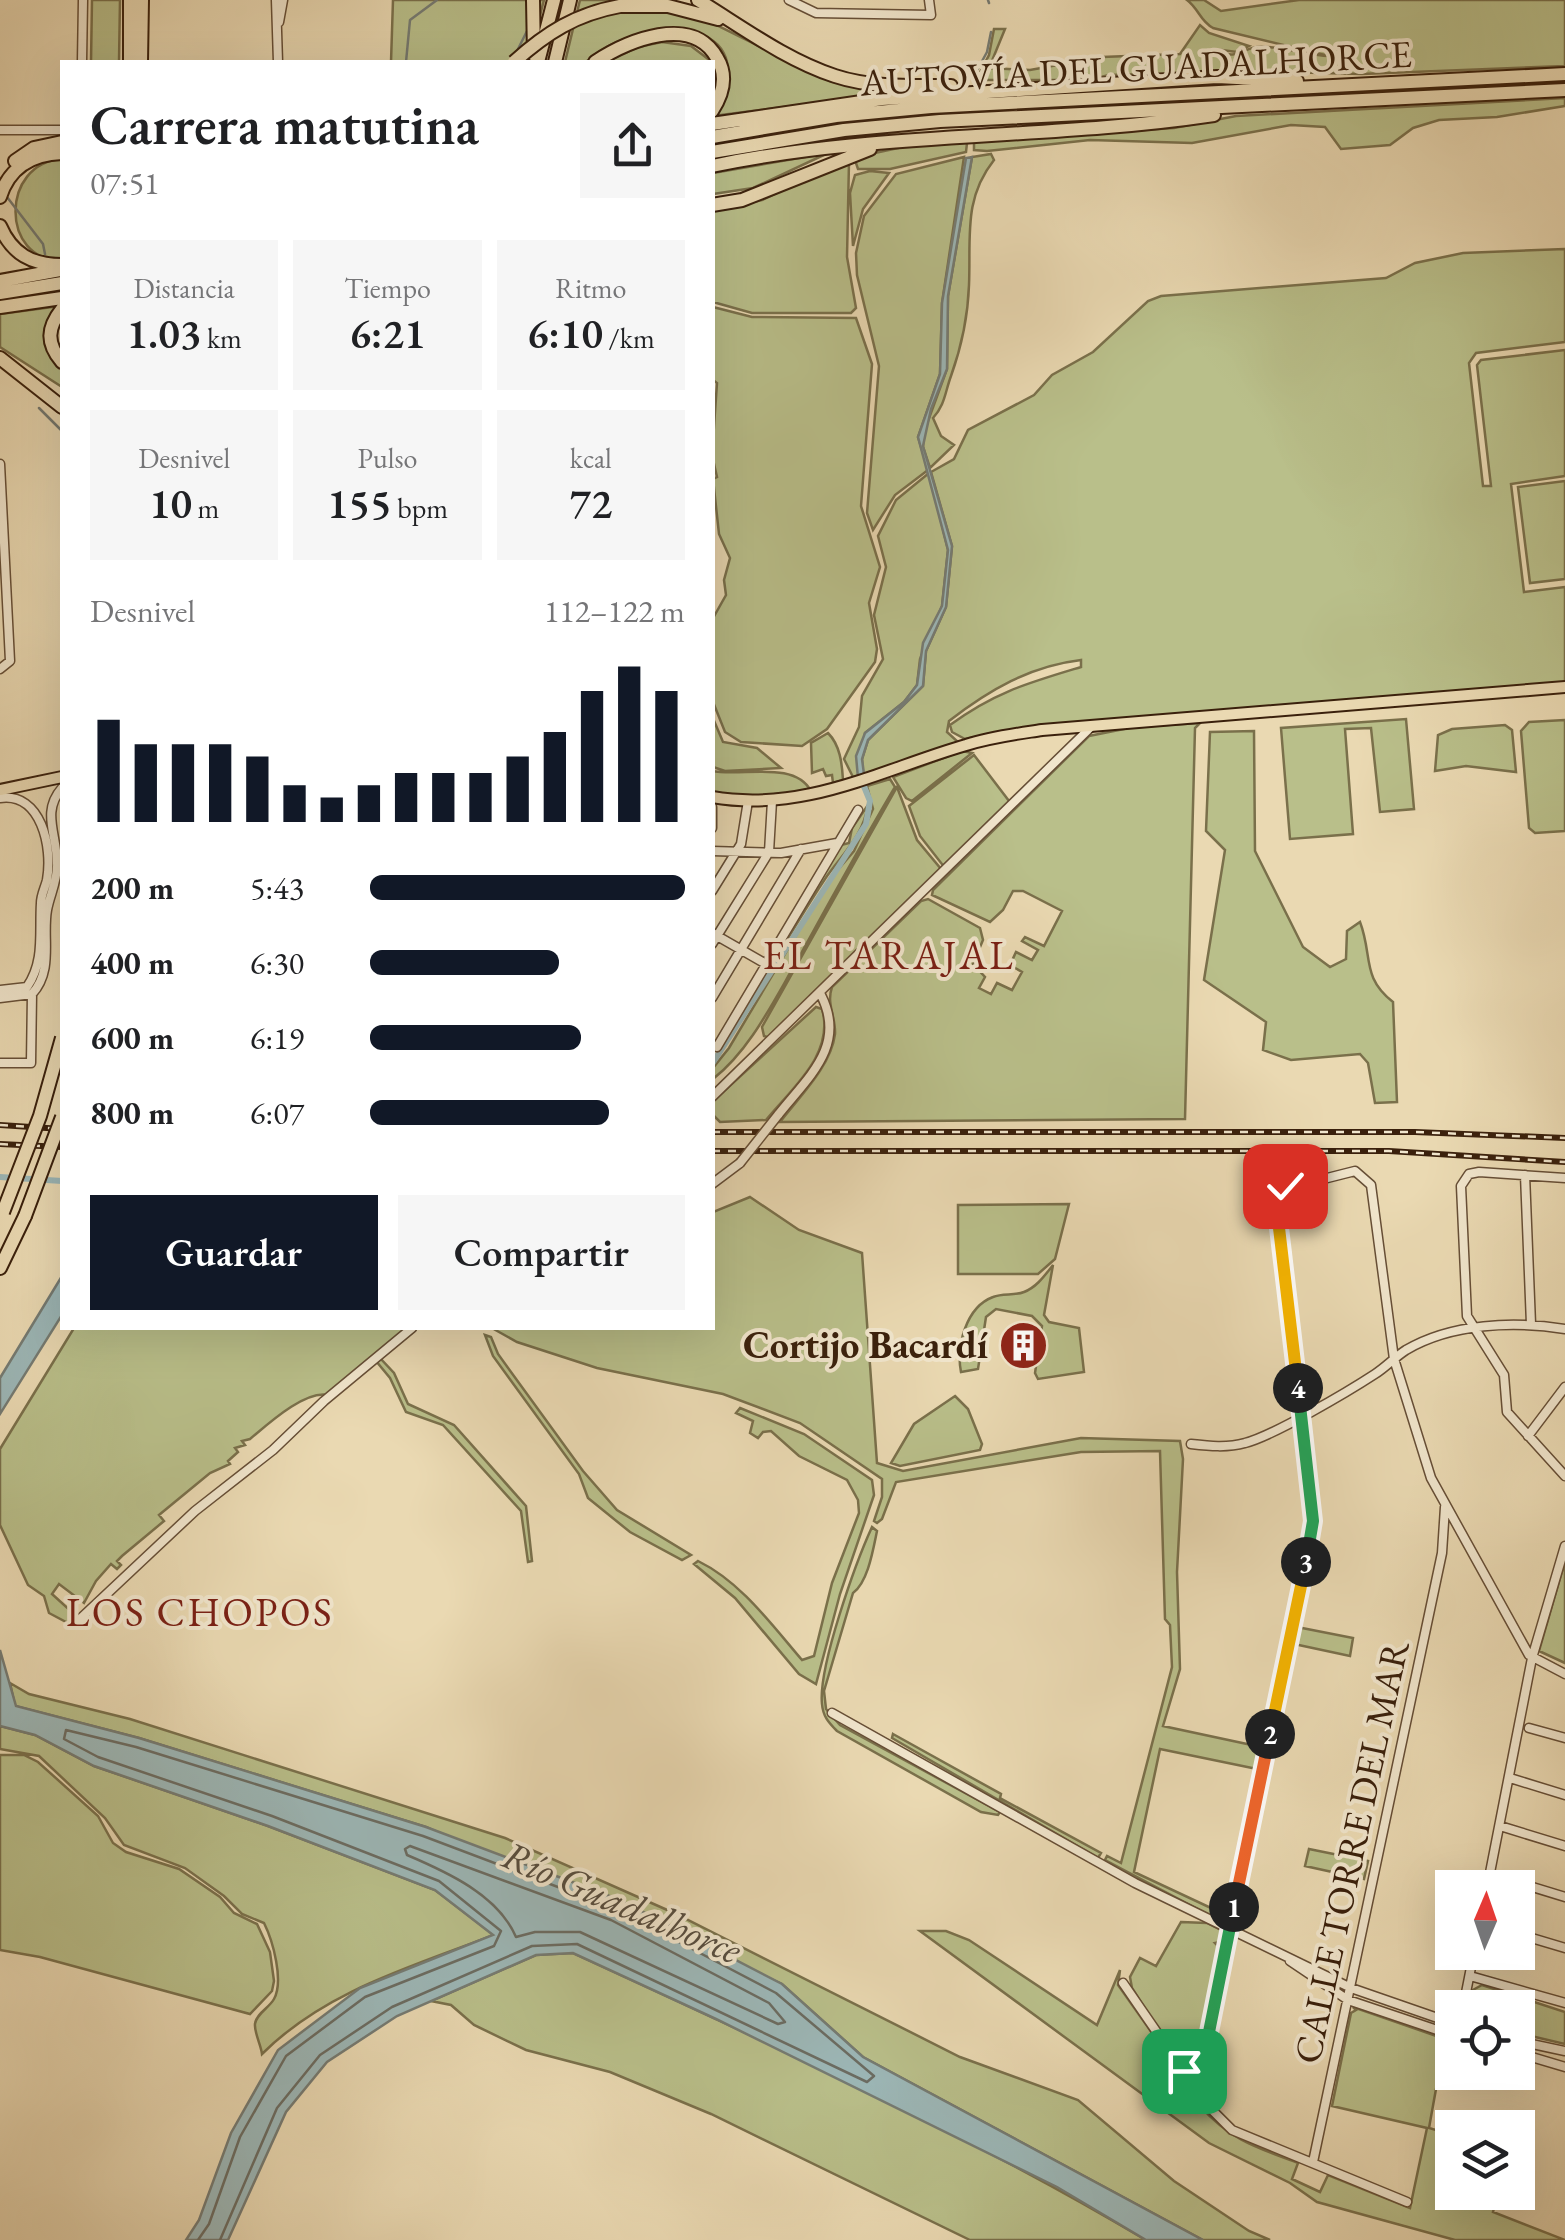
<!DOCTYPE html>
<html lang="es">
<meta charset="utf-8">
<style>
:root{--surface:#fff;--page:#f6f6f6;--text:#202124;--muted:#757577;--accent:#111827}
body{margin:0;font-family:"EB Garamond",serif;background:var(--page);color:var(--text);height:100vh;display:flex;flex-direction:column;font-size:38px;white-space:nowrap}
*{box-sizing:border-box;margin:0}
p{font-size:32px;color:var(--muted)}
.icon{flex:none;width:55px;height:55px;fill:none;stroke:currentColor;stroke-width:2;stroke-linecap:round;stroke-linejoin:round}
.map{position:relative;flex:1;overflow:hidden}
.drawer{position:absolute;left:60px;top:60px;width:655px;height:1270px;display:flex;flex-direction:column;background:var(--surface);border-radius:0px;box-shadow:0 10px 40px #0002}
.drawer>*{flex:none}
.needle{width:65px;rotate:2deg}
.fabs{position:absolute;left:1435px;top:1870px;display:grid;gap:20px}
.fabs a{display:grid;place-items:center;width:100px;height:100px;border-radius:0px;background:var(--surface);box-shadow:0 10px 40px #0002;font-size:50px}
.pin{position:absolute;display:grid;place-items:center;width:85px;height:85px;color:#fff;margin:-42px;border-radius:20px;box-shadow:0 5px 15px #0006}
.km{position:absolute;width:50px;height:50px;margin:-25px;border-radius:50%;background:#222;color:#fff;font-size:28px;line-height:50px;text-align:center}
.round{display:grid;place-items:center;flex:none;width:105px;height:105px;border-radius:0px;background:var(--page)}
.summary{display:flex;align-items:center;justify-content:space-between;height:170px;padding:0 30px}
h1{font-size:55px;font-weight:600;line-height:75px}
.figures{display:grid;grid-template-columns:repeat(3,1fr);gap:15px;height:170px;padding:10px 30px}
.figures div{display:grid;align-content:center;border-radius:0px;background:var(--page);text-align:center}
.figures b{font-size:42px;font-weight:600}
.figures small{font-size:28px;font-weight:400}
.figures p{font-size:28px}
.chart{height:280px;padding:20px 30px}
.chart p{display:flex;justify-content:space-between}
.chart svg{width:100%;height:180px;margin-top:10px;stroke:var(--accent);stroke-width:6}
.button{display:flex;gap:20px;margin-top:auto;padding:20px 30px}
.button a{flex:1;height:115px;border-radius:0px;background:var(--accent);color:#fff;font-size:40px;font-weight:600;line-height:115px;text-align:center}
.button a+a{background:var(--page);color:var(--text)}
ul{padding:0 30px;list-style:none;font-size:32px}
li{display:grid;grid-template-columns:160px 120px 1fr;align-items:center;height:75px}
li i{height:25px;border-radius:12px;background:var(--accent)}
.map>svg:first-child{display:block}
.green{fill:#b9bf8a;stroke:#7a704b;stroke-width:2.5}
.water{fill:#9cb7b7;stroke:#757b73;stroke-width:2.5}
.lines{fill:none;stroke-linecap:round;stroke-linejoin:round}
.shore{stroke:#6b6c62;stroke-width:2.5}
.stream{stroke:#757b73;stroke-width:2.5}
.canal{stroke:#9cb7b7;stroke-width:6}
.minor-casing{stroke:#664e36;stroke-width:11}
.major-casing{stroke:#3a200c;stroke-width:14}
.highway-casing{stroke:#3a200c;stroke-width:16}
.minor{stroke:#f1e6cd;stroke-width:8}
.major{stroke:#ead9b2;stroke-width:10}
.highway{stroke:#ead9b2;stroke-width:12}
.rail-casing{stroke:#3a200c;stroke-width:6}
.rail{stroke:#f1e6cd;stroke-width:2.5;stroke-dasharray:8;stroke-linecap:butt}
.minor-bridge-casing{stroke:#664e36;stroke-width:11;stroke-linecap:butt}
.highway-bridge-casing{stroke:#3a200c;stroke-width:16;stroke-linecap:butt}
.minor-bridge{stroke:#f1e6cd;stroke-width:8}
.highway-bridge{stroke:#ead9b2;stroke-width:12}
.split-1-casing{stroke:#fff;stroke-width:20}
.split-2-casing{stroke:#fff;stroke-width:20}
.split-3-casing{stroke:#fff;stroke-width:20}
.split-4-casing{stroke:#fff;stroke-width:20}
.split-5-casing{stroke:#fff;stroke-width:20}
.split-1{stroke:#22a559;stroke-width:12}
.split-2{stroke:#f0652b;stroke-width:12}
.split-3{stroke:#f5b400;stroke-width:12}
.split-4{stroke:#22a559;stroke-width:12}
.split-5{stroke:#f5b400;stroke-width:12}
.labels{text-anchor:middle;stroke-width:8;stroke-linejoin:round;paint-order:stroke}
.street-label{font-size:38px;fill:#3a200c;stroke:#f1e6cd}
.poi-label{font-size:38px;font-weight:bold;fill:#3a200c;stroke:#f1e6cd;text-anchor:end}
.neighbourhood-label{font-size:40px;letter-spacing:2.5px;fill:#7a1f14;stroke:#f1e6cd}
.water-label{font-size:40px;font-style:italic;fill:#574d3f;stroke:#f1e6cd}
</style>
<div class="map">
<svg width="1565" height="2240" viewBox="0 0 1565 2240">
<rect width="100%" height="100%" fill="#ead9b2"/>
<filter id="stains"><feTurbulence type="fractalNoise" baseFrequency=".002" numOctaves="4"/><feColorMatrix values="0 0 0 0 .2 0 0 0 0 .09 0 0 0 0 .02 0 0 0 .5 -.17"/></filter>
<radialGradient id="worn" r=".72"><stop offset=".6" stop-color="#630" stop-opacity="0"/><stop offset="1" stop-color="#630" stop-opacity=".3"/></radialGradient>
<path class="green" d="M92,0H120L119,62H91Z
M393,0H544L528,62H391Z
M580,0H633L620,10L668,11L702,18L830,81L893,93L713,116C772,15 641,11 586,62H565Z
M1187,0H1204L1221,11L1299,0H1565V66L1362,74L1244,71L1109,75L1089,80H976L989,55L994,29H1005L989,68L1030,70L1102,57L1180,54L1200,25L1209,33L1249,46L1237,52L1221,50C1233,61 1242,49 1257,47C1279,45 1306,55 1329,56L1213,28C1200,21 1199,9 1187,0Z
M662,42L691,46L712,62H606L638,47Z
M1565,98V106L1497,117L1439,120L1413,128L1390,145L1341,149L1325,127L1291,125L1192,143L1090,140L987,151L974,150V142L967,143L966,152L890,169H858L855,160L849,162L847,257L856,308L851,313H752L713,302V211L762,200L847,159L912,145L1174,128L1236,116Z
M828,153L753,188L713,194V173Z
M991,154L994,160C963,199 971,238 969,285C968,315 961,348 951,376C945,392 945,405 933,418L941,436L954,445L930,468L923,447L924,432L947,369L948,296L972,157Z
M964,157L942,303L940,374L918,437L928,470L895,495L873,530L867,513L879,366L857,275L856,253L864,216L896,174Z
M62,159V261C0,261 0,163 62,159Z
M870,171L889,173L863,209L853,246L850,193L855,175Z
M1565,249V342L1476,353L1469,363L1483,486H1491L1477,365L1481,360L1565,350V476L1511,484L1524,592L1565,587V682L1024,728L965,739L952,732L950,725C995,692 1028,683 1081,667V660C1030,666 989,690 949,721L947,732L958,742L863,776L862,759L868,740L923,686L926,651L946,607L952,546L931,472L954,459L968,430L1034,395L1052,375L1093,352L1148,301L1161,296L1386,278L1415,263L1463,253Z
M60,306L51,318L62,365V387L0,347V314Z
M713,307L752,317L856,318L872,364L861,506L880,567L869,603L877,649L875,662L827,729L802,746L741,742L725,732L713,702L712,620L726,595L724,580L730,558L719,534L713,479L717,477L712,455L717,383L713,380Z
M929,473L948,550L942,606L920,659L917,685L904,702L865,733L858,778L854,779L844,759L859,727L862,696L883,659L874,615L886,567L878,536L896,500Z
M1565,481V579L1530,583L1518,487Z
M712,716L723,742L757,748L781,768L725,771L713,767Z
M1406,719L1414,809L1380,812L1371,728L1345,729L1353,834L1290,839L1281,728Z
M1565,720V831L1535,833L1529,828L1521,731L1529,722Z
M1200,723L1195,728L1185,1119L780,1122C799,1097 831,1066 835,1034C836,1017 826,1004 832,987L921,901L928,899L980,928L983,940L973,964L985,977L979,988L991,994L997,983L1012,990L1022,972L1010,965L1016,952L1032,960L1038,950L1022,941L1025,937L1044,946L1062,911L1023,891H1013L1003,910L990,922L932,895L933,890L1089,736L1134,727Z
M1505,725L1512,730L1516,772L1466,766L1435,771L1438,735L1452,729Z
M1254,731L1255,851L1303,947L1330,967L1346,959L1347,931L1360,922C1373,956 1361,977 1393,1002L1397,1102L1375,1103L1368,1063L1360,1054L1291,1060L1263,1050L1266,1022L1204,980L1225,850L1206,831L1210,732Z
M828,733C840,745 842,763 843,780L833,783L832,775L826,776L823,769L812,773L811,743Z
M962,751L972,753L912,801L906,798L893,777Z
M974,755L1009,801V807L945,868L920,836L909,806Z
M712,771C742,777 794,760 811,791L754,796L713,793Z
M890,779L895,787C861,844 829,903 797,961C773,1002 750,1050 713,1079V1068L729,1048L829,880L854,851L873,809L867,786Z
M897,787L917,840L941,869L770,1038L764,1036L762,1027Z
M868,805C863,837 842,854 825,879C789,933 757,992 723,1048L721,1045L841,845L849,843L852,828Z
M816,1007L822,1009C835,1054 792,1088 766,1120L720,1122L713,1115L712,1102Z
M750,1197L799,1230L862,1253L877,1463L903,1471L1081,1438L1180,1441L1183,1459L1177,1572L1180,1669L1163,1726L1261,1747L1257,1769L1160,1749L1134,1872L1226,1915L1224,1923L1105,1860L1107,1856L1121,1863L1172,1667L1170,1625L1165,1619L1160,1451L1081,1452L896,1482L882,1519L877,1523L874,1521L882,1497V1479L800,1423L723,1394L597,1368L517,1342L492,1328H712L713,1212Z
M1069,1204L1055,1259L1038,1274H958V1205Z
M1053,1265L1044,1315L1049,1322L1079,1328L1084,1372L1038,1379L1035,1373L1042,1326L1032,1316L996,1309L986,1317L978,1369L961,1372C956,1346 966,1307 993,1297C1003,1293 1014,1296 1024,1292C1037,1287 1045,1275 1053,1265Z
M74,1328H407L328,1395C305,1390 268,1424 250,1439L242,1441L245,1445L235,1448L238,1452L228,1461L230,1464L210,1473L159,1515L164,1521L122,1556L117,1561L121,1565L117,1569L111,1564L96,1581L84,1603L59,1584L52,1594L73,1613L68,1623L49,1613L44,1596L28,1585L0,1525V1449Z
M485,1335L491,1337L498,1354L583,1471L617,1510L691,1555L682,1560L630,1532L588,1498L579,1474L493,1356Z
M380,1358L394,1373L408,1404L454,1425L526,1506L532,1561L528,1562L521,1511L443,1425L406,1412L390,1378L376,1361Z
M955,1396L968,1409L982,1444L980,1450L900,1466L891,1463L914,1424Z
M740,1408L804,1434L872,1480L874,1495L840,1594L816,1684L799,1674L735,1598L694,1564L698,1561C741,1582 771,1624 802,1660L814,1656L832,1583L859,1513L858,1500L847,1480L799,1456L771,1431L763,1432L758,1438L750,1433L753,1421L736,1413Z
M872,1527L877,1531C873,1550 868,1582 853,1593L824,1691L826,1709L840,1725L1000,1812L998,1815L981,1812L837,1731C828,1722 823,1716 822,1704C818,1667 856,1562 872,1527Z
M1565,1561V1663L1539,1651Z
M1297,1627L1353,1638L1350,1656L1294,1644Z
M10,1683L29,1694L130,1719L505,1838L674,1913L960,2057L1078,2100L1174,2181L1249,2231L1270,2240H1203L863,2057L782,1984L426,1827L139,1738L15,1706Z
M0,1726L35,1735L94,1766L268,1826L435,1890L494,1935C411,1967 325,1991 262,2054C261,2045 254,2032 255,2024C256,2014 269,2008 274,1999C284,1981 273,1941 264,1923L242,1914L224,1896L185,1868L124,1845L105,1818L39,1756L0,1749Z
M893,1734L1001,1794L1000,1798L1101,1853L1098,1858L892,1738Z
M0,1755H24L38,1762L98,1816L113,1843L126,1852L179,1869L220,1897L234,1913L257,1924L270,1952L274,1981L272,1991L250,2014L40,1957L0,1950Z
M1309,1849L1368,1861L1364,1879L1305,1866Z
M1181,1922L1207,1923L1223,1931L1220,1942L1215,1943L1219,1947L1201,2037C1179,2077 1144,2005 1132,1988L1130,1977L1140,1958L1156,1966Z
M920,1931H946L969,1940L1097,2025L1120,1970L1118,1985L1162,2047L1156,2052L1196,2110L1201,2107C1230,2140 1258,2148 1298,2163L1292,2179L1320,2192L1328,2175L1410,2208L1427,2128L1332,2106L1351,2013L1356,2010L1353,2007L1445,2039L1429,2128L1452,2135V2192L1498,2193L1493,2212L1565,2240H1455L1317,2202L1290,2183L1209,2143Z
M573,1953C767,2042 962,2131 1146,2240H970L711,2114L610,2072L526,2050L474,2025L451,2005L431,2001L536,1955Z
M1482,1985L1565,2012V2044L1518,2033V2008L1468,2007L1471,1991Z"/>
<path class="water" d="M972,157L948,296L947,369L931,409L923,446L952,546L946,607L926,651L923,686L868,740L862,759L864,774L858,778L856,756L865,733L904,702L917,685L923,643L942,606L948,550L918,437L940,374L942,303L966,158Z
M62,1276V1315L0,1414V1378Z
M0,1650L16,1706L139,1738L426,1827L620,1900L782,1984L863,2057L1203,2240H1146L1057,2187L716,2019L573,1953L536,1955L397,2016L327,2062L286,2112L228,2240H186L199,2220L231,2133L278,2050L360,1988L493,1935L435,1890L268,1826L94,1766L35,1735L0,1726Z"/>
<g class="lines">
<path class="shore" d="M410,1846L611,1920L769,2003L785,2022L778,2024L580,1932H535L516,1937C498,1895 447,1872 407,1855L405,1849Z
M198,2240L209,2224L240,2137L286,2056L365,1997L494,1946L501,1931L439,1881L272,1816L98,1757L64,1739L66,1730L136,1747L423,1836L616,1909L776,1993L874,2076L867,2082L577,1944L532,1946L392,2007L320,2055L277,2108L220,2240"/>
<path class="stream" d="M988,0L989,3
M516,53L528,29
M406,62L410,20L437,0
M974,76L987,52L991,32
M7,197L43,244L45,254
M39,408L62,431"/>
<path class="canal" d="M712,1064L866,824L870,801L861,779
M0,1177L62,1181"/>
<defs>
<path id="minor" d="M276,0L278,62
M789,0L816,13L931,15L929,0
M279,22L283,0
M82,62L83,0
M0,130H62
M0,464L10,661L0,669
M0,798C41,792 53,847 47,880C45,888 41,895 41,903C39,933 45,961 27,987L0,990
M712,807V828
M712,851L781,853L837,843
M712,891L741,844L748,801
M712,933L766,964
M712,944L769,852L772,801
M0,998L32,994C54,970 42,938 47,910C50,894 58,880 57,863C57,834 41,812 62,788
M712,998L801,849
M712,1045L717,1047L858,810
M0,1063H31L32,994
M712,1097L1091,727
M778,1115C808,1077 847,1046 821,995
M1525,1175L1531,1324
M1565,1178L1479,1172L1469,1174L1461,1186L1467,1316L1504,1375L1507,1412L1565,1476
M712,1184L740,1163
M1280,1190L1355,1171L1371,1185L1394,1359L1431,1478L1529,1655L1565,1674
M1528,1436L1565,1387
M1191,1444C1209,1446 1227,1448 1245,1443C1273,1436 1349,1391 1375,1374C1386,1367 1395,1357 1406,1350C1452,1323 1514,1321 1565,1329
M79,1620L195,1511L273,1450L324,1401L412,1328
M832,1713L1135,1883L1351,1988L1452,2023
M1529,1728L1565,1738
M1510,1778L1565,1795
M1500,1826L1565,1846
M1490,1874L1565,1897
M1487,1888L1532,1658L1565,1546
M1518,1934L1565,1948
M1290,1961L1348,2000L1452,2035
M1470,1976L1565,2003
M1123,1983L1207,2105L1232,2130L1407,2202
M1463,2008L1474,1952
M1518,2041L1565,2051
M1518,2053L1565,2067
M1184,2071L1199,2058L1207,2042L1313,1521L1277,1211V1173
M1313,2162L1442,1553L1445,1507"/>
<path id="major" d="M0,790L62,777
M712,797C805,813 880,770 966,745C991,737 1016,734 1042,730L1565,687"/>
<path id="highway" d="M533,0L534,55
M698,0C742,27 786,60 835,76C871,88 913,86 951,86
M620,6H668L718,19
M130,62V0
M141,62L142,0
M538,62L554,0
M555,62L570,0
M595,62C627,41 692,13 717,58C728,76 723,94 712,111
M712,124L882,99L1217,77L1297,81
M712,137L836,116L931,107L1565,74
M712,152L844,130L940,121L1565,90
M15,161L34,148L62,142
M712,166C878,131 1047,140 1214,115
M0,197C9,168 32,154 62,153
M712,205L742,200L870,149
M0,226C12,254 32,265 62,265
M0,281L60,270
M0,293L62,283
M0,307L62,298
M62,309C47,328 46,343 62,362
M0,358L62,407
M0,1268L25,1216"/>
</defs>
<use href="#minor" class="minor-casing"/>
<use href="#major" class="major-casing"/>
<use href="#highway" class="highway-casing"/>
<use href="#minor" class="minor"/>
<use href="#major" class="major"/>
<use href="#highway" class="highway"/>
<defs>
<path id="rail" d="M0,1125L62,1129
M712,1132H1415L1565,1138
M0,1144L62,1147
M712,1151H1389L1565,1162"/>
</defs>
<use href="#rail" class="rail-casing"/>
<use href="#rail" class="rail"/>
<defs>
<path id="minor-bridge" d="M740,1163L778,1115"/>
<path id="highway-bridge" d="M514,62C546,33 576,14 620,6
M3,1212L40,1116L62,1038
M25,1216L62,1117"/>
</defs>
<use href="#minor-bridge" class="minor-bridge-casing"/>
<use href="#highway-bridge" class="highway-bridge-casing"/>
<use href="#minor-bridge" class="minor-bridge"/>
<use href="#highway-bridge" class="highway-bridge"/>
</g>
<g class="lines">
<defs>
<path id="split-1" d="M1184,2071L1199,2058L1207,2042L1234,1907"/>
<path id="split-2" d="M1234,1907L1270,1734"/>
<path id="split-3" d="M1270,1734L1306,1562"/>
<path id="split-4" d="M1298,1388L1313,1521L1306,1562"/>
<path id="split-5" d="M1285,1186L1280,1190L1277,1211L1298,1388"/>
</defs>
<use href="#split-1" class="split-1-casing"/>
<use href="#split-2" class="split-2-casing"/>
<use href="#split-3" class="split-3-casing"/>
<use href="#split-4" class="split-4-casing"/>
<use href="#split-5" class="split-5-casing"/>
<use href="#split-1" class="split-1"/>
<use href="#split-2" class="split-2"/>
<use href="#split-3" class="split-3"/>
<use href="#split-4" class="split-4"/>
<use href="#split-5" class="split-5"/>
</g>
<defs>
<symbol id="building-disc" viewBox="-11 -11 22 22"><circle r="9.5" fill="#8f2418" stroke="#f1e6cd"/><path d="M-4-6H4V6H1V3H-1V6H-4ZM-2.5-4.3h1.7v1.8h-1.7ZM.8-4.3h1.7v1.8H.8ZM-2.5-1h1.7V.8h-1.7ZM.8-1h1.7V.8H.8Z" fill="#fff"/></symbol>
</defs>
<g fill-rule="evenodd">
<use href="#building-disc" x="996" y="1318" width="55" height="55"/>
</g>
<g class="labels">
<g class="street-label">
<text transform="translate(1136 68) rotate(-3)" y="13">AUTOVÍA DEL GUADALHORCE</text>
<text transform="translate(1351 1852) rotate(-78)" y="13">CALLE TORRE DEL MAR</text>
</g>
<g class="poi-label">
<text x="988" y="1358">Cortijo Bacardí</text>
</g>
<g class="neighbourhood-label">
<text x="889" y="969">EL TARAJAL</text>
<text x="200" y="1626">LOS CHOPOS</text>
</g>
<g class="water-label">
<text transform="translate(622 1902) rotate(23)" y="14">Río Guadalhorce</text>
</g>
</g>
<rect width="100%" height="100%" filter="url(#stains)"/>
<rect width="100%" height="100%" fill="url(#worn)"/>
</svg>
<div class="fabs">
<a><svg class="needle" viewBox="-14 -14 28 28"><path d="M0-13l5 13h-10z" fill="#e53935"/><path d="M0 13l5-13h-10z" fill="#757577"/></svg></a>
<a><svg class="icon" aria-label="locate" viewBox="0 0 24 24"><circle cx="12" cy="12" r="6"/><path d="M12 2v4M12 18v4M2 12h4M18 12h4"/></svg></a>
<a><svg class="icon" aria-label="layers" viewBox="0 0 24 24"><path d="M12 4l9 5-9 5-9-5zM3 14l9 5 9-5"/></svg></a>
</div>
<div class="pin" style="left:1184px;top:2071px;background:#1e9e55"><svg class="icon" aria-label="arrive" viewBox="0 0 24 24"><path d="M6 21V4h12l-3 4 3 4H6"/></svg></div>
<div class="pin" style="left:1285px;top:1186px;background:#d93025"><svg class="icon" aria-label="check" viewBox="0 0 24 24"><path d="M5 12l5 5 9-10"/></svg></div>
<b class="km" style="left:1234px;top:1907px">1</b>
<b class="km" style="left:1270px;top:1734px">2</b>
<b class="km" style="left:1306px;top:1562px">3</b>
<b class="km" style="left:1298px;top:1388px">4</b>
<section class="drawer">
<div class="summary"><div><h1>Carrera matutina</h1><p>07:51</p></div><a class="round"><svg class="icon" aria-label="share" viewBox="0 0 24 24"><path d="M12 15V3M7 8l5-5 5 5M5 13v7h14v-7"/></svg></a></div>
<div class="figures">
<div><p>Distancia</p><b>1.03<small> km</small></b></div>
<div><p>Tiempo</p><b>6:21</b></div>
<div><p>Ritmo</p><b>6:10<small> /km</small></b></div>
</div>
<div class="figures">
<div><p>Desnivel</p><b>10<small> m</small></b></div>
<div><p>Pulso</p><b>155<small> bpm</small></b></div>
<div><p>kcal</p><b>72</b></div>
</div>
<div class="chart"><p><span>Desnivel</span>112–122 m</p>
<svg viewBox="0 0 160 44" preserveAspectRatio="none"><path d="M5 44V19M15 44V25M25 44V25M35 44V25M45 44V28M55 44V35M65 44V38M75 44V35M85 44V32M95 44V32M105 44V32M115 44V28M125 44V22M135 44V12M145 44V6M155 44V12"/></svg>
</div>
<ul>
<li><b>200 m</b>5:43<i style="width:100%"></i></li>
<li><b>400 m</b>6:30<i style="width:60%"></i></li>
<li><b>600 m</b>6:19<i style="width:67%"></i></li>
<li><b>800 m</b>6:07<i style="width:76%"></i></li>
</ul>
<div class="button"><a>Guardar</a><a>Compartir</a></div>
</section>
</div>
